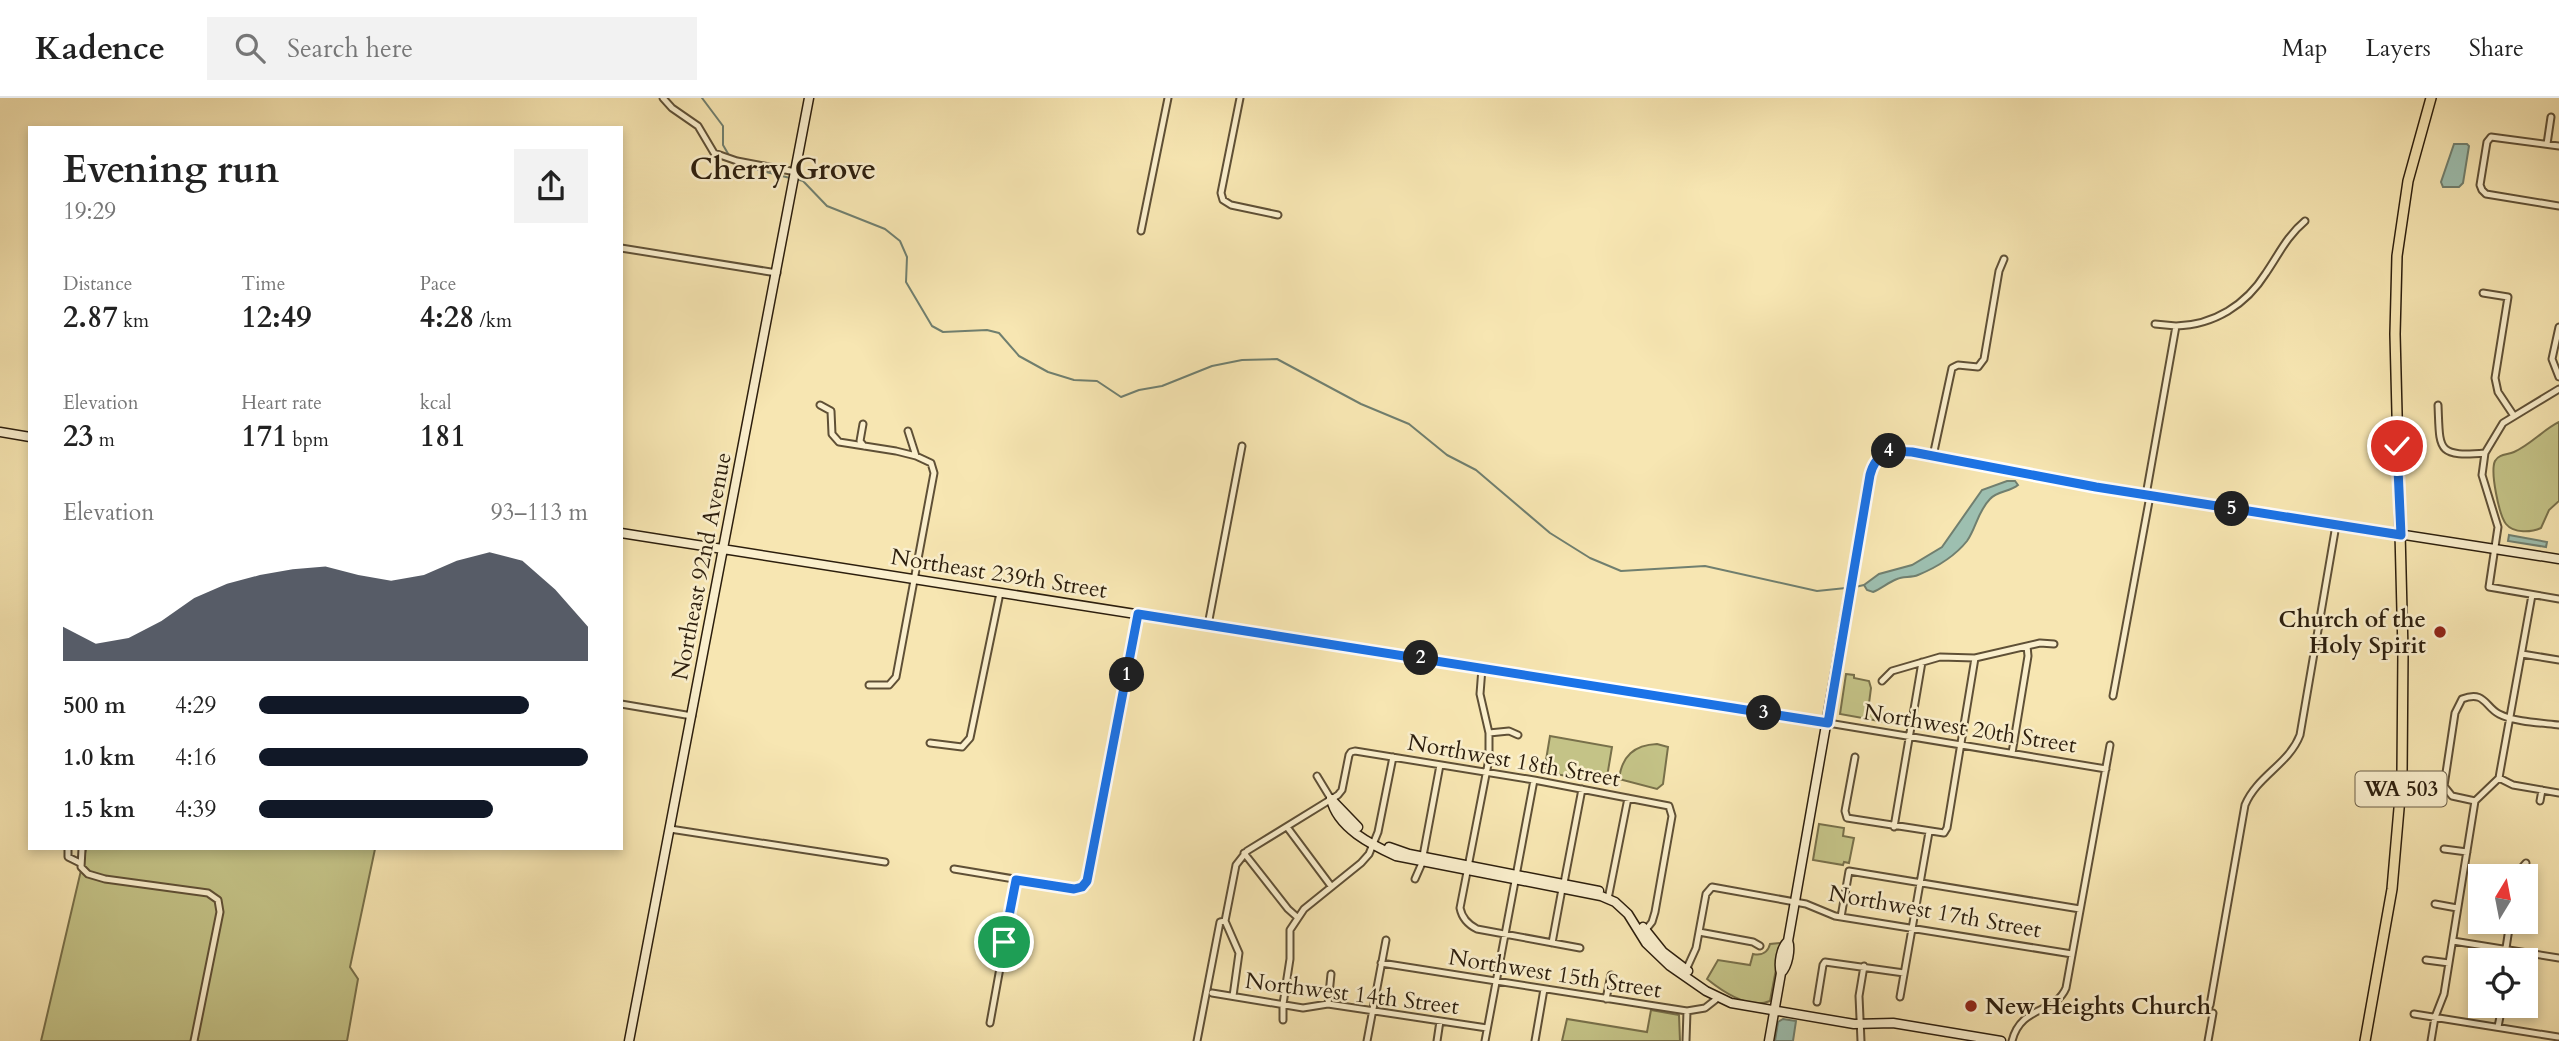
<!DOCTYPE html>
<meta charset="utf-8">
<style>
:root{--surface:#fff;--page:#f2f2f2;--text:#222;--muted:#767676;--line:#e0e0e0;--accent:#111827}
body{margin:0;font-family:Cardo,serif;background:var(--page);color:var(--text);height:100vh;display:flex;flex-direction:column;font-size:26px;white-space:nowrap}
*{box-sizing:border-box;margin:0}
p{font-size:23px;color:var(--muted)}
.icon{flex:none;width:38px;height:38px;fill:none;stroke:currentColor;stroke-width:2;stroke-linecap:round;stroke-linejoin:round}
.map{position:relative;flex:1;overflow:hidden}
.sheet{position:absolute;left:28px;top:28px;width:595px;height:724px;display:flex;flex-direction:column;background:var(--surface);border-radius:0px;box-shadow:0 4px 10px #0003}
.sheet>*{flex:none}
.needle{width:46px;rotate:10deg}
.tools{position:absolute;left:2468px;top:766px;display:grid;gap:14px}
.tools a{display:grid;place-items:center;width:70px;height:70px;border-radius:0px;background:var(--surface);box-shadow:0 4px 10px #0003;font-size:35px}
.pin{position:absolute;display:grid;place-items:center;width:60px;height:60px;color:#fff;margin:-30px;border:4px solid #fff;border-radius:50%;box-shadow:0 2px 7px #0007}
.km{position:absolute;width:35px;height:35px;margin:-18px;border-radius:50%;background:#222;color:#fff;font-size:19px;line-height:35px;text-align:center}
.round{display:grid;place-items:center;flex:none;width:74px;height:74px;border-radius:0px;background:var(--page)}
.overview{display:flex;align-items:center;justify-content:space-between;height:119px;padding:0 35px}
h1{font-size:38px;font-weight:600;line-height:52px}
.figures{display:grid;grid-template-columns:repeat(3,1fr);gap:10px;height:119px;padding:7px 35px}
.figures div{display:grid;align-content:center}
.figures b{font-size:30px;font-weight:600}
.figures small{font-size:19px;font-weight:400}
.figures p{font-size:19px}
.chart{height:196px;padding:14px 35px}
.chart p{display:flex;justify-content:space-between}
.chart svg{width:100%;height:126px;margin-top:7px;fill:var(--accent);opacity:.7}
ul{padding:0 35px;list-style:none;font-size:23px}
li{display:grid;grid-template-columns:112px 84px 1fr;align-items:center;height:52px}
li i{height:18px;border-radius:9px;background:var(--accent)}
header{display:flex;align-items:center;gap:42px;box-sizing:border-box;height:98px;padding:0 35px;background:var(--surface);border-bottom:2px solid var(--line)}
header strong{font-size:33px}
nav{display:flex;gap:38px;margin-inline-start:auto;font-size:24px}
.search{width:490px;height:63px;background:var(--page);display:flex;align-items:center;gap:18px;box-sizing:border-box;padding:0 24px;border-radius:0px;color:var(--muted);font-size:26px}
.map>svg:first-child{display:block}
.green{fill:#c4c387;stroke:#78704a;stroke-width:2}
.water{fill:#9dbfb0;stroke:#707f6f;stroke-width:2}
.lines{fill:none;stroke-linecap:round;stroke-linejoin:round}
.stream{stroke:#707f6f;stroke-width:2}
.street-casing{stroke:#5f5036;stroke-width:9}
.secondary-casing{stroke:#2c1e0d;stroke-width:11}
.primary-casing{stroke:#2c1e0d;stroke-width:12}
.street{stroke:#faefcd;stroke-width:5}
.secondary{stroke:#faefcd;stroke-width:8}
.primary{stroke:#f7e6b2;stroke-width:9}
.route-casing{stroke:#fff;stroke-width:14}
.route{stroke:#1a73e8;stroke-width:9}
.poi-dot{fill:#8f2418;stroke:#faefcd;stroke-width:2.5}
.labels{text-anchor:middle;stroke-width:5;stroke-linejoin:round;paint-order:stroke}
.shield{fill:#faefcd;stroke:#6a5d47;stroke-width:2}
.shield-label{font-size:21px;font-weight:bold;fill:#2c1e0d}
.street-label{font-size:23px;fill:#2c1e0d;stroke:#faefcd}
.poi-label{font-size:23px;font-weight:bold;fill:#2c1e0d;stroke:#faefcd;text-anchor:end}
.district-label{font-size:30px;font-weight:bold;fill:#2c1e0d;stroke:#faefcd}
</style>
<header>
<strong>Kadence</strong>
<div class="search"><svg class="icon" aria-label="search" viewBox="0 0 24 24"><circle cx="10" cy="10" r="6"/><path d="M15 15l6 6"/></svg>Search here</div>
<nav><a>Map</a><a>Layers</a><a>Share</a></nav>
</header>
<div class="map">
<svg width="2559" height="943" viewBox="0 0 2559 943">
<rect width="100%" height="100%" fill="#f7e6b2"/>
<filter id="stains"><feTurbulence type="fractalNoise" baseFrequency=".00286" numOctaves="4"/><feColorMatrix values="0 0 0 0 .2 0 0 0 0 .09 0 0 0 0 .02 0 0 0 .5 -.17"/></filter>
<radialGradient id="worn" r=".72"><stop offset=".6" stop-color="#630" stop-opacity="0"/><stop offset="1" stop-color="#630" stop-opacity=".3"/></radialGradient>
<path class="green" d="M2559,324V403L2549,412L2541,430C2532,434 2514,436 2506,426C2499,417 2490,374 2495,363C2499,356 2507,357 2514,354C2530,347 2543,332 2559,324Z
M1846,576L1854,577V580L1869,583L1871,590L1868,613L1886,616L1885,624L1840,616Z
M1550,638L1612,649L1606,685L1544,674Z
M1657,646L1668,649L1663,686L1657,691L1619,681C1622,658 1634,647 1657,646Z
M1819,726L1844,730L1843,738L1854,740L1849,765L1844,764L1843,767L1813,762Z
M86,751H375L350,869L358,881L347,943H41Z
M1781,845L1770,903C1750,912 1722,893 1707,881L1718,862L1750,867L1753,856C1762,858 1768,854 1770,846Z
M1651,912L1679,917L1680,943H1562L1567,921L1647,934Z"/>
<path class="water" d="M2454,46H2467L2469,48L2463,85L2459,89H2443L2441,84Z
M2007,383H2015L2018,387C2010,394 1997,393 1990,401C1978,413 1976,430 1967,443C1955,458 1935,470 1918,477C1911,480 1903,478 1897,481C1889,484 1882,490 1873,494L1867,492L1864,487L1879,476L1912,467L1942,449L1982,392Z
M2509,437L2547,444L2546,449L2508,443Z
M1783,921L1796,923L1793,943H1775L1778,924Z"/>
<g class="lines">
<path class="stream" d="M702,0L723,28V47L730,59
M733,63L735,66L790,80
M796,81L803,83L827,108L885,131L900,143L907,159L906,184L932,228L943,234L987,232L999,235L1019,258L1048,274L1074,282L1097,283L1121,299L1139,292L1162,288L1212,268L1242,262L1277,261L1361,306L1409,326L1447,357L1476,372L1550,435L1590,460L1621,473L1705,468L1817,493L1846,490
M1855,489L1864,487"/>
<defs>
<path id="street" d="M663,0L672,10L698,28L714,55L737,63L796,74
M1240,0L1221,95L1223,102L1231,107L1278,117
M2547,46L2551,19
M2559,48L2491,39L2487,44L2480,87L2482,92L2486,96L2559,108
M1141,133L1168,0
M621,150L777,175
M2483,195L2508,199L2495,280L2498,294L2514,318
M2155,226L2176,228
M2559,229L2552,261L2559,279
M2559,291L2503,325L2485,355L2482,377L2498,429L2489,489L2559,501
M820,307L831,313L832,336L839,344L896,353L916,358L931,365L934,375L896,579L889,587H869
M2438,307C2440,352 2436,359 2485,355
M863,326L860,343L864,348
M908,333L916,358
M1933,358L1952,270L1958,267L1978,269L1984,261L1999,173L2004,161
M2146,397L2176,228C2214,227 2246,207 2266,175C2279,156 2287,138 2305,123
M1208,527L1242,348
M2522,556L2559,562
M1482,570L1480,596L1489,635V661L1460,810C1462,820 1467,826 1477,831L1580,850
M1882,583L1892,573L1940,559L1975,560L2040,545L2054,546
M2113,598L2150,398
M621,606L692,618
M1828,625L2106,671
M1489,635L1509,633L1518,637
M930,645L962,649L970,640L1000,495
M2012,655L2028,558L2027,548
M1855,659L1845,713L1847,720L1944,735L1947,730L1975,560
M1317,678L1331,701
M2499,680L2513,687L2559,695
M2475,703L2452,698L2444,688L2455,615L2462,601C2485,592 2485,609 2499,616C2514,624 2542,625 2559,627
M2540,703L2542,692
M1287,729L1331,788
M1894,729L1922,564
M670,731L885,764
M68,751V759L80,765
M82,751L81,769L88,776L105,781L208,795L218,802L220,814L194,943
M2444,751L2467,754
M1244,755L1288,811L1297,819
M1423,758L1440,667
M954,771L1074,791L1086,786L1138,516
M2518,779L2519,773L2526,765
M1415,781L1422,765
M1564,785L1582,691
M1608,801L1628,700
M2435,806L2457,810
M1841,819L1849,773L2080,811
M1699,834L1753,844L1760,848
M2453,843L2559,860
M1552,845L1562,791
M2506,850L2510,824
M2426,862L2449,865
M1381,865L1687,913L1705,910L1719,899
M1686,872L1696,850L1706,796L1712,789L1806,806L1835,818L2072,856
M1212,895L1303,910L1328,906L1487,930
M1233,898L1239,855L1225,823L1236,767L1247,753L1338,697L1342,692L1349,657L1351,654L1355,653L1534,682L1669,708L1672,718L1655,814L1652,824L1644,834
M1900,899L1929,734
M1606,901L1611,877
M1817,904L1823,867L1825,864L1904,875
M1328,906L1331,876
M2210,907L2245,707C2257,678 2289,666 2300,637L2336,427
M2414,916L2558,939
M1283,922V906L1290,861V832L1304,811L1361,765L1369,756L1378,734L1393,659
M990,925L1016,782
M2498,929L2502,908
M1197,943L1220,824L1225,823
M1367,943L1386,842
M1437,943L1440,923
M1485,943L1534,682
M1535,943L1544,891
M1686,943L1687,913
M1861,943L1859,898L1864,868
M2012,943C2021,907 2055,916 2066,890L2110,647
M2208,943L2213,915
M2431,943L2435,919L2444,896L2475,703L2499,680L2500,674L2532,497"/>
<path id="secondary" d="M0,334L30,339
M621,435L1828,625
M1331,701C1337,730 1372,747 1396,758L1601,798L1615,804L1628,816L1646,845L1670,868L1706,893L1731,905L1854,926L1893,925L2001,943
M1331,701L1358,729
M1389,749L1409,756L1599,793
M1643,829L1663,854L1688,873
M1781,875C1788,868 1791,851 1788,843L1870,377C1877,352 1889,352 1912,354L2096,389L2559,461
M629,943L809,0
M1769,943L1781,875C1778,866 1781,849 1788,843"/>
<path id="primary" d="M2365,943L2392,791L2402,676L2403,553L2395,236L2397,158L2408,83L2431,0"/>
</defs>
<use href="#street" class="street-casing"/>
<use href="#secondary" class="secondary-casing"/>
<use href="#primary" class="primary-casing"/>
<use href="#street" class="street"/>
<use href="#secondary" class="secondary"/>
<use href="#primary" class="primary"/>
</g>
<g class="lines">
<defs>
<path id="route" d="M1004,844L1016,782L1074,791L1082,789L1087,783L1138,516L1828,625L1870,377C1876,354 1890,352 1912,354L2096,389L2401,437L2397,348"/>
</defs>
<use href="#route" class="route-casing"/>
<use href="#route" class="route"/>
</g>
<g class="poi-dot">
<circle cx="2440" cy="534" r="7"/>
<circle cx="1971" cy="908" r="7"/>
</g>
<g class="labels">
<rect class="shield" x="2355.5" y="673.5" width="91" height="35" rx="5"/>
<g class="shield-label">
<text x="2401" y="698">WA 503</text>
</g>
<g class="street-label">
<text transform="translate(701 468) rotate(-79)" y="8">Northeast 92nd Avenue</text>
<text transform="translate(999 475) rotate(9)" y="8">Northeast 239th Street</text>
<text transform="translate(1970 630) rotate(9)" y="8">Northwest 20th Street</text>
<text transform="translate(1514 662) rotate(10)" y="8">Northwest 18th Street</text>
<text transform="translate(1935 813) rotate(10)" y="8">Northwest 17th Street</text>
<text transform="translate(1555 875) rotate(9)" y="8">Northwest 15th Street</text>
<text transform="translate(1352 895) rotate(7)" y="8">Northwest 14th Street</text>
</g>
<g class="poi-label">
<text x="2426" y="529">Church of the<tspan x="2426" dy="26">Holy Spirit</tspan></text>
<text x="1985" y="916" text-anchor="start">New Heights Church</text>
</g>
<g class="district-label">
<text x="783" y="81">Cherry Grove</text>
</g>
</g>
<rect width="100%" height="100%" filter="url(#stains)"/>
<rect width="100%" height="100%" fill="url(#worn)"/>
</svg>
<div class="tools">
<a><svg class="needle" viewBox="-14 -14 28 28"><path d="M0-13l5 13h-10z" fill="#e53935"/><path d="M0 13l5-13h-10z" fill="#767676"/></svg></a>
<a><svg class="icon" aria-label="locate" viewBox="0 0 24 24"><circle cx="12" cy="12" r="6"/><path d="M12 2v4M12 18v4M2 12h4M18 12h4"/></svg></a>
</div>
<div class="pin" style="left:1004px;top:844px;background:#1e9e55"><svg class="icon" aria-label="arrive" viewBox="0 0 24 24"><path d="M6 21V4h12l-3 4 3 4H6"/></svg></div>
<div class="pin" style="left:2397px;top:348px;background:#d93025"><svg class="icon" aria-label="check" viewBox="0 0 24 24"><path d="M5 12l5 5 9-10"/></svg></div>
<b class="km" style="left:1127px;top:577px">1</b>
<b class="km" style="left:1421px;top:560px">2</b>
<b class="km" style="left:1764px;top:615px">3</b>
<b class="km" style="left:1889px;top:353px">4</b>
<b class="km" style="left:2232px;top:411px">5</b>
<section class="sheet">
<div class="overview"><div><h1>Evening run</h1><p>19:29</p></div><a class="round"><svg class="icon" aria-label="share" viewBox="0 0 24 24"><path d="M12 15V3M7 8l5-5 5 5M5 13v7h14v-7"/></svg></a></div>
<div class="figures">
<div><p>Distance</p><b>2.87<small> km</small></b></div>
<div><p>Time</p><b>12:49</b></div>
<div><p>Pace</p><b>4:28<small> /km</small></b></div>
</div>
<div class="figures">
<div><p>Elevation</p><b>23<small> m</small></b></div>
<div><p>Heart rate</p><b>171<small> bpm</small></b></div>
<div><p>kcal</p><b>181</b></div>
</div>
<div class="chart"><p><span>Elevation</span>93–113 m</p>
<svg viewBox="0 0 160 44" preserveAspectRatio="none"><path d="M0 44V32L10 38L20 36L30 30L40 22L50 17L60 14L70 12L80 11L90 14L100 16L110 14L120 9L130 6L140 9L150 19L160 32V44z"/></svg>
</div>
<ul>
<li><b>500 m</b>4:29<i style="width:82%"></i></li>
<li><b>1.0 km</b>4:16<i style="width:100%"></i></li>
<li><b>1.5 km</b>4:39<i style="width:71%"></i></li>
</ul>
</section>
</div>
